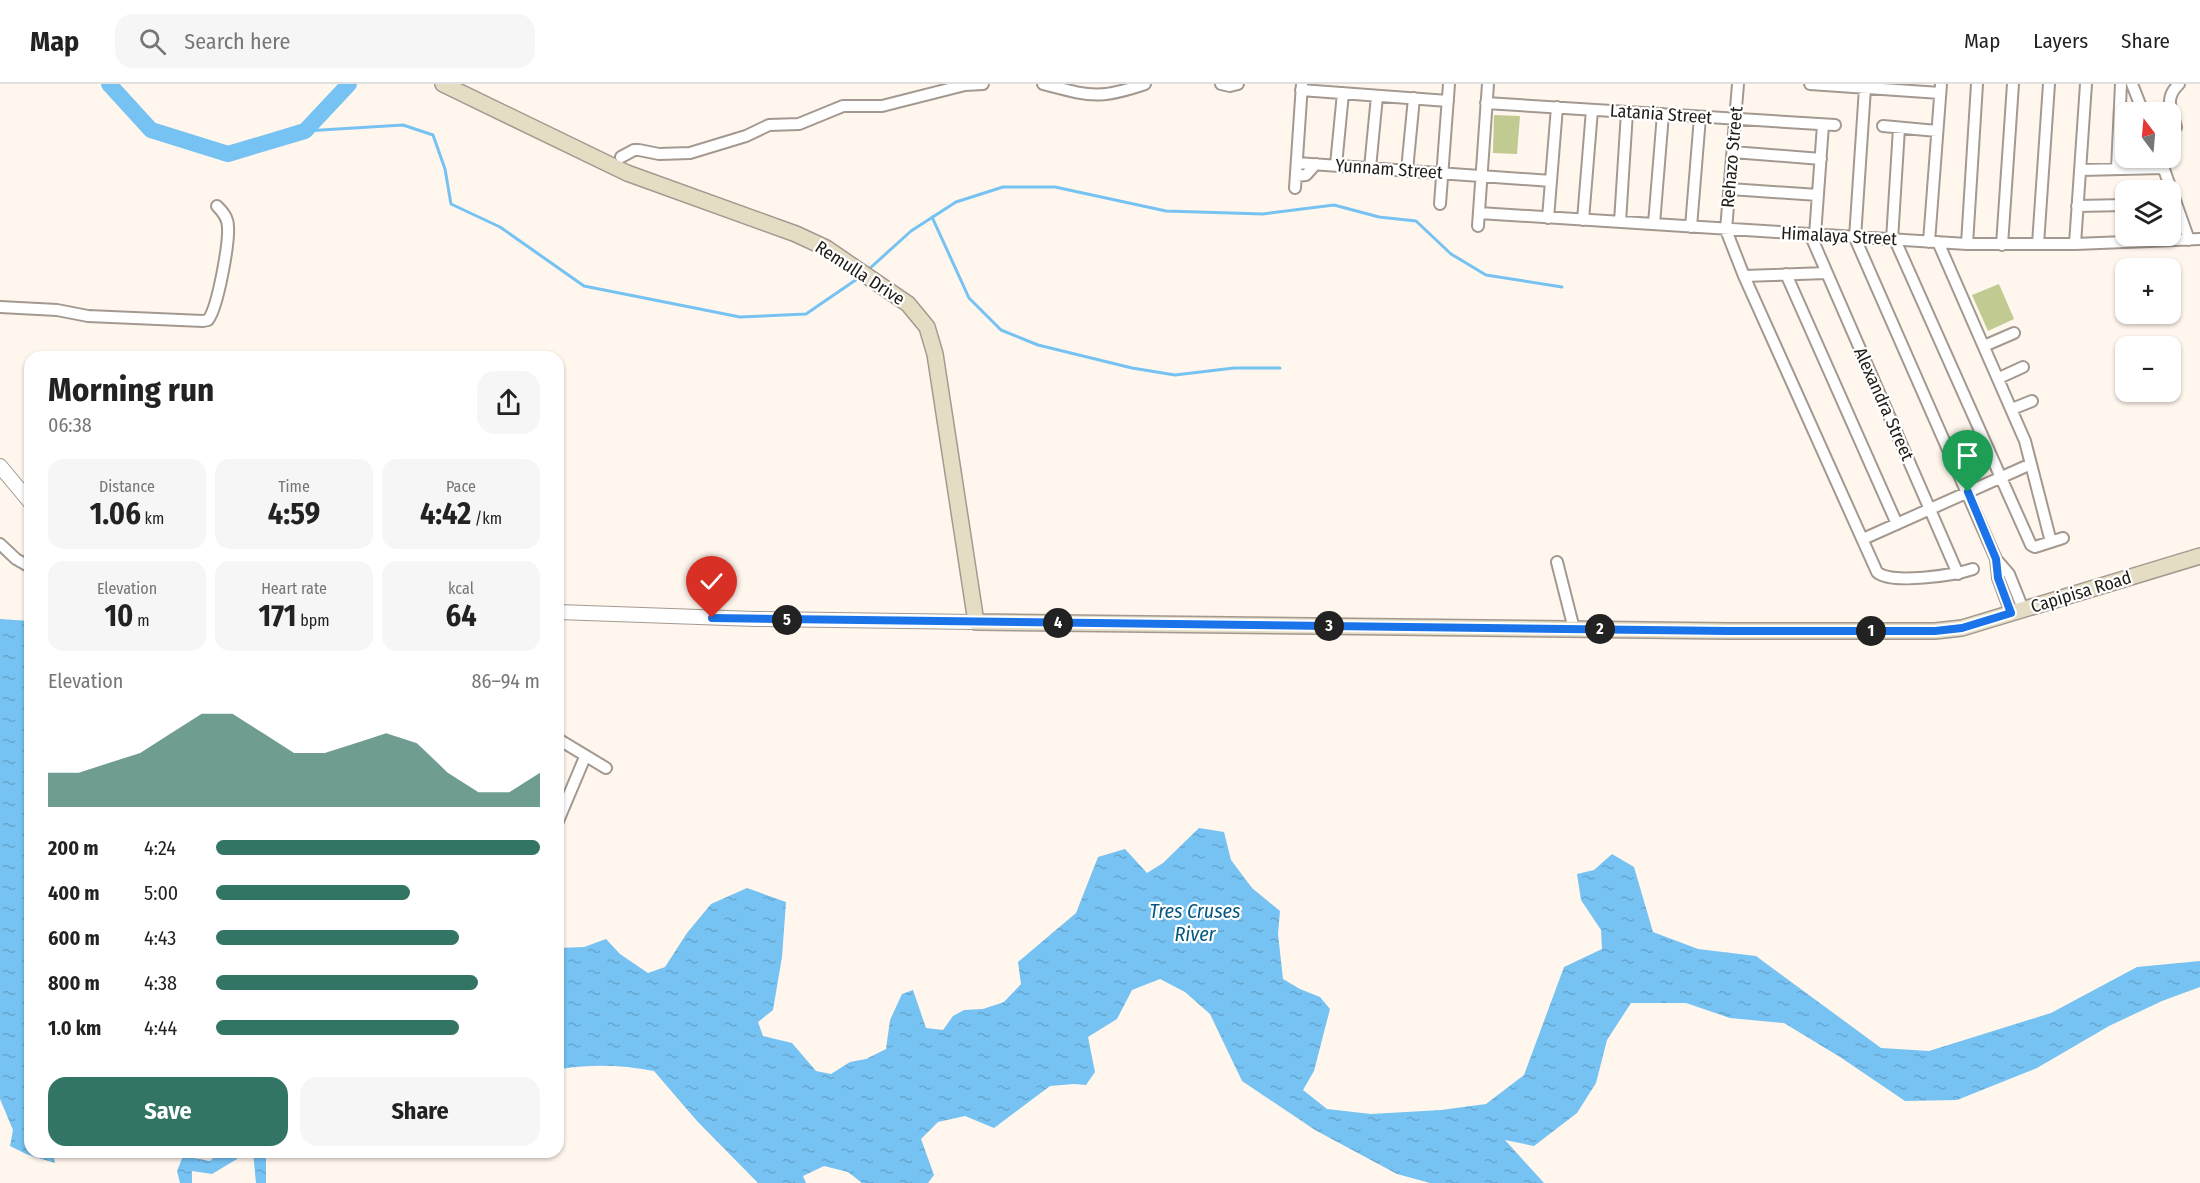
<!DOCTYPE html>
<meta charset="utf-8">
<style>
:root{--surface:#fff;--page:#f6f6f6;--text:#222;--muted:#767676;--line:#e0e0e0;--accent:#337565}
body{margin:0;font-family:"Fira Sans Condensed",sans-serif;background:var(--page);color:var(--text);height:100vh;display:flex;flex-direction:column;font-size:22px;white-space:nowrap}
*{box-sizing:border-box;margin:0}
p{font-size:20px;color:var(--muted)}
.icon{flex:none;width:33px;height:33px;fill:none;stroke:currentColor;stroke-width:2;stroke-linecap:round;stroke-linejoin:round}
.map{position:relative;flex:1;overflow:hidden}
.sheet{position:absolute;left:24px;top:267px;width:540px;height:807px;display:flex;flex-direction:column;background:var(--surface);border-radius:18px;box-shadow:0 2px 4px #0004}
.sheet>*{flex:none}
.needle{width:39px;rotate:344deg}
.controls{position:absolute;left:2115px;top:18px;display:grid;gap:12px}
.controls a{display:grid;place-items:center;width:66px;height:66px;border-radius:12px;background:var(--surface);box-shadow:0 2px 4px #0004;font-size:30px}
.pin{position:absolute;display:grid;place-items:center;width:51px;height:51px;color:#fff;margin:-62px -26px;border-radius:50% 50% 50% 0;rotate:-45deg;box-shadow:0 0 6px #0007}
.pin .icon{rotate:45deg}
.km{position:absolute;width:30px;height:30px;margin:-15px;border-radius:50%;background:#222;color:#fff;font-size:16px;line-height:30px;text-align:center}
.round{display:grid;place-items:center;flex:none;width:63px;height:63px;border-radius:18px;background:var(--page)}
.headline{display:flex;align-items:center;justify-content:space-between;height:102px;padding:0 24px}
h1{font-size:33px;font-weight:700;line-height:45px}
.metrics{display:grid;grid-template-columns:repeat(3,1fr);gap:9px;height:102px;padding:6px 24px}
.metrics div{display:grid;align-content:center;border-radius:15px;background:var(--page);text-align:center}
.metrics b{font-size:30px;font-weight:700}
.metrics small{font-size:16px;font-weight:400}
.metrics p{font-size:16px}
.chart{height:168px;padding:12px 24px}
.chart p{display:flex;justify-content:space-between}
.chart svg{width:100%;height:108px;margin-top:6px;fill:var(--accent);opacity:.7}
.button{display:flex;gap:12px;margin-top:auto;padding:12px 24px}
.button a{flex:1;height:69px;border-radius:18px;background:var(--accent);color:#fff;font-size:24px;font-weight:700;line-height:69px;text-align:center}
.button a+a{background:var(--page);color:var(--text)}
ul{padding:0 24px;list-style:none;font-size:20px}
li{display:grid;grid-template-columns:96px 72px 1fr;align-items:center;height:45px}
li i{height:15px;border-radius:8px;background:var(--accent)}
header{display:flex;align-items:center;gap:36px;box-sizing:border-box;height:84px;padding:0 30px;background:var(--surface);border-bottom:2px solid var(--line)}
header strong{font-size:28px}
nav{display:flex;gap:33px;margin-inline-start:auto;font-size:21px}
.search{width:420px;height:54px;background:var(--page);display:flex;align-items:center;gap:15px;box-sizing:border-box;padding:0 21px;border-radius:18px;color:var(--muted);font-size:22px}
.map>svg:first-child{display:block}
.grass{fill:#c1ca90}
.water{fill:url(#water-ripples)}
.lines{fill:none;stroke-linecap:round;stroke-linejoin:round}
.stream{stroke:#76c2f2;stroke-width:3}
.river{stroke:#76c2f2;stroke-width:16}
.minor-casing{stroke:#a49990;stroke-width:14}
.tertiary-casing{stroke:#a49990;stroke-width:16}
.secondary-casing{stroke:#a49990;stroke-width:18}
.minor{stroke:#fff;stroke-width:10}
.tertiary{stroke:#fff;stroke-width:14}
.secondary{stroke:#e4dcc3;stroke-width:15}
.route-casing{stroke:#fff;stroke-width:12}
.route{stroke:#1a73e8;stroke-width:8}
.labels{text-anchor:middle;stroke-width:4.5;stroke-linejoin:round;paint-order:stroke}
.street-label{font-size:18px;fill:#201c18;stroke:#fff}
.water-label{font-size:20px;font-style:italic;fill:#05577f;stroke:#fff}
</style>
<header>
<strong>Map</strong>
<div class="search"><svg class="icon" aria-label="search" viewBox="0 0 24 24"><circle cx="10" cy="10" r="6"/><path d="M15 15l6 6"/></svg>Search here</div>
<nav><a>Map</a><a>Layers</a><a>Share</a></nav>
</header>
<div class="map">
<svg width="2200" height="1099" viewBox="0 0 2200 1099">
<defs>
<pattern id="water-ripples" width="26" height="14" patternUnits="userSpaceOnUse" patternTransform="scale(1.5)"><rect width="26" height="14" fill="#76c2f2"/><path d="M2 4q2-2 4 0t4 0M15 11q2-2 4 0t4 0" fill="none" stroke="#66a6cf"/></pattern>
</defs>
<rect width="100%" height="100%" fill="#fff6ed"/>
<path class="grass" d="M1494,31L1520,32L1517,70L1493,69Z
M1999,200L2014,235L1988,247L1972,211Z"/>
<path class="water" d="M0,535L30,537V919L27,928L30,935V1068H53L55,1079L26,1070L10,1062L13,1046L0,1015Z
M1199,744L1224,748L1231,776L1252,804L1280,827L1278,850L1283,895L1300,905L1320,913L1330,925L1314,987L1303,1006L1327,1025L1371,1030L1441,1026L1486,1020L1524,991L1564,883L1602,865L1601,846L1581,816L1577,790L1594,786L1612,770L1634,783L1653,848L1698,865L1756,872L1881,964L1929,967L2051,929L2137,883L2200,877V903L2162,917L2109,942L2037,984L1957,1016L1905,1017L1840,973L1784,939L1730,934L1686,919H1631L1607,956L1596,999L1577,1029L1534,1062L1505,1056L1544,1099H1430L1397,1090L1315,1046L1242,997L1210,930L1185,908L1160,895L1132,906L1117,935L1088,953L1095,988L1086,1001L1074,1000L1050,1002L994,1044L965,1032L938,1038L921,1055L934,1091L928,1099H862L848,1088L824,1082L803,1092L806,1099H758L697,1037L654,987C622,981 593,980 561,985L558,982V864L584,863L606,855L620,870L648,889L665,883L687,849L711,820L747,804L786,818L782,873L773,926L758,938L763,952L792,959L816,987L831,990L850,978L866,975L886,965L890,936L902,910L913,906L926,944L943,946L953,932L964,926L983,925L1004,918L1021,900L1018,878L1076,829L1098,773L1125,765L1147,789L1163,779Z
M219,1068H240L237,1075L212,1090L192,1087V1099H180L177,1087L183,1072L210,1077Z
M253,1068H266V1099H256Z"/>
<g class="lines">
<path class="stream" d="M305,47L403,41L433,51L445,85L451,120L500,143L584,202L740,233L806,230L860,193
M932,133L969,214L1001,246L1038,261L1132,284L1175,291L1234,284H1280
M868,186L911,147L956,118L1003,103H1055L1166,127L1263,130L1334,121L1379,133L1416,137L1451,170L1486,191L1562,203"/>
<path class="river" d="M109,0L151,46L228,70L305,47L349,0"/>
<defs>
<path id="minor" d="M1043,0C1090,12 1098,16 1145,0
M1221,0L1230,2L1238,0
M1738,0L1726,146L1744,192L1877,488C1891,501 1955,491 1973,485
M1810,0L1940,9
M2132,0L2143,28
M1865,4L1855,154L1996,475L1998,494L2011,529
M1301,6L1448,17
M1486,19L1835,41
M1883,42L1937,47
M2176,43C2171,25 2164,14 2179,0
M1733,68L1821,75
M621,73L634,66H639L659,70L690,69L746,52L769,41L799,40L843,22H882L965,1L983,0
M2160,74L2189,156
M1297,79L1551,97
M1336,81L1343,9
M1370,84L1377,12
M2117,85L2121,0
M1407,86L1414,14
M2080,86L2164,84
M1296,92L1306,91L1316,80
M1295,104L1302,0
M1730,105L1818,111
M1440,120L1449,0
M2077,122L2126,121
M1479,129L1967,160H2075L2200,155
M1548,134L1557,23
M1583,136L1592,26
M1620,138L1627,28
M1654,140L1663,30
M1478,142L1488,0
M1691,143L1700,33
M1810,150L1958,490
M1815,151L1823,41
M1892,156L1899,44
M1895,156L2031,461L2035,463L2063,454
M1929,158L1941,0
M1938,158L2025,357L2051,458
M1967,160L1977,0
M2038,160L2049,0
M2075,160L2086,0
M2002,161L2013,0
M1786,190L1897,440
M1744,192L1826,189
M0,223L57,226L88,232L203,237L208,236C218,223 229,160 228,143C228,134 223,128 217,122
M1984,262L2014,249
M1999,294L2023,283
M2012,325L2032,317
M1863,455L2031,380
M0,460L16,475L30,483
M1996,475L2009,490L2023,525
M1557,478L1574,545
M558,655L606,684
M558,737L585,673"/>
<path id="tertiary" d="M0,382L30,418
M558,528L755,535L976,538"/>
<path id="secondary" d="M443,0L627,89L796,150L826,164L908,220L927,243L935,270L976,538L1729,547H1935L1962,544L2200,472"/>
</defs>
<use href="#minor" class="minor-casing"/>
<use href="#tertiary" class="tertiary-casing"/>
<use href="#secondary" class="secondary-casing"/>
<use href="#minor" class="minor"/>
<use href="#tertiary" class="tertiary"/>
<use href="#secondary" class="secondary"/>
</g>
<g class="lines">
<defs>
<path id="route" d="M712,534L1729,547H1935L1962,544L2011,529L1998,494L1996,475L1968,408"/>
</defs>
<use href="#route" class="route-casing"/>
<use href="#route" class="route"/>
</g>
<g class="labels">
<g class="street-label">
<text transform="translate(1661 30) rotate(4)" y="6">Latania Street</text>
<text transform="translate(1732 73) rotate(-85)" y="6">Rehazo Street</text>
<text transform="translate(1389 85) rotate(4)" y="6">Yunnam Street</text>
<text transform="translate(1839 152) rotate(3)" y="6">Himalaya Street</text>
<text transform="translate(860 189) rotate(33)" y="6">Remulla Drive</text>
<text transform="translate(1884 320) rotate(66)" y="6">Alexandra Street</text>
<text transform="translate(2081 508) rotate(-17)" y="6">Capipisa Road</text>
</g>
<g class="water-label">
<text x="1195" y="834">Tres Cruses<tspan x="1195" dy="23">River</tspan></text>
</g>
</g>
</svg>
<div class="controls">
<a><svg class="needle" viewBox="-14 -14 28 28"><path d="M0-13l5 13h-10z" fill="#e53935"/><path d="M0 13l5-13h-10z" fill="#767676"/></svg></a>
<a><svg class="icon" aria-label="layers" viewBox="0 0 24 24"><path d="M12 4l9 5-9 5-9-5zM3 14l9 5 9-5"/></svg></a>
<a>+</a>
<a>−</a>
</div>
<div class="pin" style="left:1968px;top:408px;background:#1e9e55"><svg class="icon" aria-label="arrive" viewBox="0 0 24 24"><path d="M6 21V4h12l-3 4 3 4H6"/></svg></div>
<div class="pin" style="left:712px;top:534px;background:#d93025"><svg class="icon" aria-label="check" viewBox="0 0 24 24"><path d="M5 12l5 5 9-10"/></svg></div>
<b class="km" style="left:1871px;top:547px">1</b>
<b class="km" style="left:1600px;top:545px">2</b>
<b class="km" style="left:1329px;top:542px">3</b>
<b class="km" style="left:1058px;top:539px">4</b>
<b class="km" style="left:787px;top:536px">5</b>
<section class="sheet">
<div class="headline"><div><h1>Morning run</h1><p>06:38</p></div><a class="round"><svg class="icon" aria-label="share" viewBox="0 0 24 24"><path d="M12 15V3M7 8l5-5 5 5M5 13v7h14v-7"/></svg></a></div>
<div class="metrics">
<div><p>Distance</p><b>1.06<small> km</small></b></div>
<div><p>Time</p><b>4:59</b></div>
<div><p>Pace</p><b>4:42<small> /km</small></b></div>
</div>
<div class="metrics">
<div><p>Elevation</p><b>10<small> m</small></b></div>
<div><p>Heart rate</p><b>171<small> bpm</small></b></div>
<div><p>kcal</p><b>64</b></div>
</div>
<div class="chart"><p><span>Elevation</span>86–94 m</p>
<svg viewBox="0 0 160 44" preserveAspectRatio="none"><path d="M0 44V30L10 30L20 26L30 22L40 14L50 6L60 6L70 14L80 22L90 22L100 18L110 14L120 18L130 30L140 38L150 38L160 30V44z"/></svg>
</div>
<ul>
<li><b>200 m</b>4:24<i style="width:100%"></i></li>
<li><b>400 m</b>5:00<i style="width:60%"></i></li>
<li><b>600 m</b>4:43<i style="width:75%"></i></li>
<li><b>800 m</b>4:38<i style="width:81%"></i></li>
<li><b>1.0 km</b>4:44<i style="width:75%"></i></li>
</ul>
<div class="button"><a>Save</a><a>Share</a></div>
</section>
</div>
